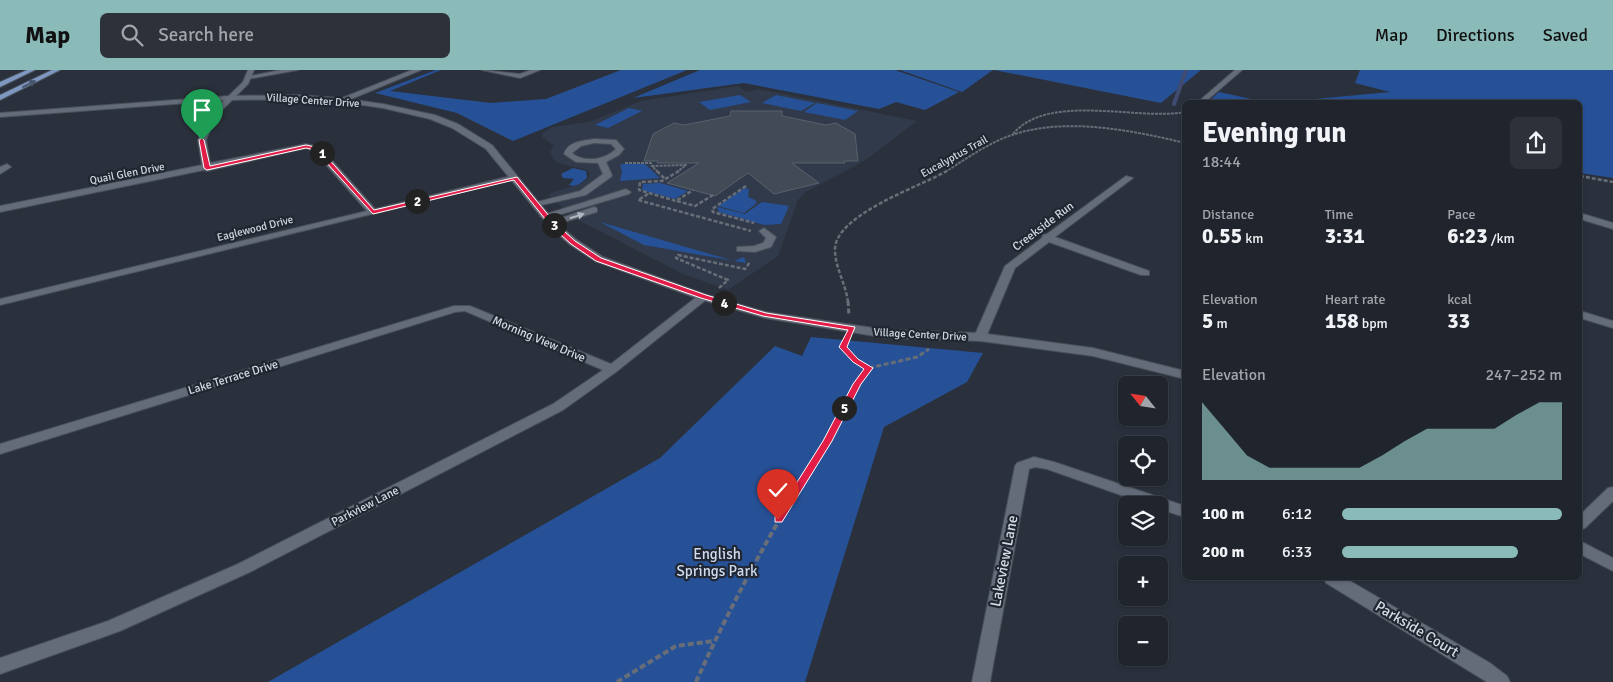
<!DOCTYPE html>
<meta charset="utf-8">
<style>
:root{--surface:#20252d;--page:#2d3139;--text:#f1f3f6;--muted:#a2a5aa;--line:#3d4249;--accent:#8bbbb9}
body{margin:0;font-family:Signika,sans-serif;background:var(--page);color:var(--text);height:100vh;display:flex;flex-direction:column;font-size:19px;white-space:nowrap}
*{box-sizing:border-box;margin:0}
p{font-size:16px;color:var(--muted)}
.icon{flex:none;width:28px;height:28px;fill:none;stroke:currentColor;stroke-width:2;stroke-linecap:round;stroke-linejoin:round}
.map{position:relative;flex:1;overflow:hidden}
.sheet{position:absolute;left:1182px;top:30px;width:400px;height:480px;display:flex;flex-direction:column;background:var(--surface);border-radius:8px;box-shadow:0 1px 4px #0004,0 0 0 1px var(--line)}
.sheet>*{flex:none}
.needle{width:32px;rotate:300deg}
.tools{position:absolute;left:1118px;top:306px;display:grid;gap:10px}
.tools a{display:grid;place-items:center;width:50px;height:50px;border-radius:8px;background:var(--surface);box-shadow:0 1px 4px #0004,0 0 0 1px var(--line);font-size:25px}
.pin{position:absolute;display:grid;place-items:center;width:42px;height:42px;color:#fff;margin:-51px -21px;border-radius:50% 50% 50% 0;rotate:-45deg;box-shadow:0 0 5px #0007}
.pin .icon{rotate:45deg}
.km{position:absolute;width:25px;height:25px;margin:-12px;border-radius:50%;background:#222;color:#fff;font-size:14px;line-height:25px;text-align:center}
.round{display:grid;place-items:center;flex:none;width:52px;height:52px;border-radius:8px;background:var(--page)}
.summary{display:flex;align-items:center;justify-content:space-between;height:85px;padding:0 20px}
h1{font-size:28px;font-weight:700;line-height:38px}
.figures{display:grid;grid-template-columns:repeat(3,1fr);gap:8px;height:85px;padding:5px 20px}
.figures div{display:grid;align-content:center}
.figures b{font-size:21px;font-weight:700}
.figures small{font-size:14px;font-weight:400}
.figures p{font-size:14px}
.chart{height:140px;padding:10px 20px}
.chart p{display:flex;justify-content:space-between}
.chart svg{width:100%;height:90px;margin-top:5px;fill:var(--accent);opacity:.7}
ul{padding:0 20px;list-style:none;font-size:16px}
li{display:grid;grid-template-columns:80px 60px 1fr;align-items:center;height:38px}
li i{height:12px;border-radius:6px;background:var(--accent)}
header{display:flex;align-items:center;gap:30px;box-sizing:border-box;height:70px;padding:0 25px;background:var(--accent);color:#111}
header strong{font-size:24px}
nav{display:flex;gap:28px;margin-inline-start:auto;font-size:18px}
.search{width:350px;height:45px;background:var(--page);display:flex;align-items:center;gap:12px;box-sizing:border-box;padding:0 18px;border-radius:8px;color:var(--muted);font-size:19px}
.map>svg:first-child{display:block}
.built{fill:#303a4b}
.green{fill:#275197}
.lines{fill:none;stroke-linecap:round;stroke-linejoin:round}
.stream{stroke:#404b71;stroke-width:4}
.building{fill:#424a56;stroke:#58606c}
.service-casing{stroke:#484f58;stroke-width:2}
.minor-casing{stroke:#484f58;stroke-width:2}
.tertiary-casing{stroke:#484f58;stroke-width:2}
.primary-casing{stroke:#484f58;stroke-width:2}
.path-far3{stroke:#686e78;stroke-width:2;stroke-dasharray:3 1;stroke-linecap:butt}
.path-far2{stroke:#686e78;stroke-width:2.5;stroke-dasharray:4 2;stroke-linecap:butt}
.path-far1{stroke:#686e78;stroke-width:3;stroke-dasharray:5 2.5;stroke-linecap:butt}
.path{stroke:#686e78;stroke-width:4;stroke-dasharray:6 3;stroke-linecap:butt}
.service{fill:#646c79;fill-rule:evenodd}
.minor{fill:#646c79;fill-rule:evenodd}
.tertiary{fill:#646c79;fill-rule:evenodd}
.primary{fill:#7f98c2;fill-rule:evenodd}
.oneway{fill:#46546c}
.oneway2{fill:#b2b8c2}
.route{fill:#e11d48;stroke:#fff}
.labels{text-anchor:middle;stroke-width:4.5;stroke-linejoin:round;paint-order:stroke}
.far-street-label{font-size:11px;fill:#d4d9e1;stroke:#202732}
.street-label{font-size:12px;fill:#d4d9e1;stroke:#202732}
.near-park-label{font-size:15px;fill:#cfdcf0;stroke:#202732}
.near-street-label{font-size:15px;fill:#d4d9e1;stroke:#202732}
</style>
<header>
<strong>Map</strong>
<div class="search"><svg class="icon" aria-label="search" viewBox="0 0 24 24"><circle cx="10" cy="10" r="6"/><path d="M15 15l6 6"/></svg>Search here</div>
<nav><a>Map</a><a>Directions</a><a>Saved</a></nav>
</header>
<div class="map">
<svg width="1613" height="612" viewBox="0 0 1613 612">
<rect width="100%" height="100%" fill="#2a313c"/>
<path class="built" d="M738,16L746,22L758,19L917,51L864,91L806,122L798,130L778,186L728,220L683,204L572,147L548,124L582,113L589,108L590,104L587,100L561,94L554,90L550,82L554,76L542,67L543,63L552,57L589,52L641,31Z"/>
<path class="green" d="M436,0H441L390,21L491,33L546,29L621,0H687L513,71L457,43L375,23Z
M700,0H895L959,22L925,40L896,32L879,39L744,13L633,28Z
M900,0H993L962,22Z
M994,0H1201L1161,33Z
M1360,0H1613V108L1580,103V32H1283L1390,22L1355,13Z
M1219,22L1265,32H1208Z
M740,25L751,32L710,40L699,32Z
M776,25L815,33L801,41L762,33Z
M817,33L858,41L845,50L804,42Z
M629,38L642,41L608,58L595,55Z
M623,94H645L660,108L620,111L622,102L620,95Z
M573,98L586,101L587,108C582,112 576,118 569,115L574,109L563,108L561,104Z
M660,113L688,121L675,129L642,120L643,114Z
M744,118L749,119L748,127L757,131L755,132L757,133L744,143L718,136Z
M762,132L789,136L781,154L764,155L719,142L717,137L745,144Z
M600,152L734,191L744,187L746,193L644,175Z
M811,267L983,283L967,312L884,357L805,612H268L660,388L775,276L802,286Z"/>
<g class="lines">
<path class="stream" d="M1174,34L1186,0"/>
</g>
<path class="building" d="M731,41H782V46L826,55L836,53L855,64L858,91H844L845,93H792L819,113L774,124L748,103L715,126L667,113L699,93H657L658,91H644L653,64L674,53L684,55L730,46Z"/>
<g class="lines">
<defs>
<path id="service" d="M281,0H298L248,9L245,7Z
M594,69L616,70L624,79L619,85L606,92L612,105L611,107L586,125L533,137V133L580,121L603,104L598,93L576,92L564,84C568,71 583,71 594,69ZM594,73L611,74L616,79C605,90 584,93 572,83L581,76Z
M626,119L631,122L629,124L545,149L540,146Z
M594,137L597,138V142L551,156L546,153Z
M764,158L776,167L771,177L755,182L737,181V177L754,176L763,173L766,168L759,161Z"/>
<path id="minor" d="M248,0H254L248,14L216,46L206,70L210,93L306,74L320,77L375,139L515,105L519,108L0,235V229L367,141L314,81L306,78L207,101L204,100L0,142V136L202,95L198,70L209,45L243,12Z
M412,0H421L344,32L337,30Z
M482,0L520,4L531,0H540L520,8Z
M1235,0H1242L1205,32H1198Z
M7,94L11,97L0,104V97Z
M1126,106L1133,108L1055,167L1149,201V205H1141L1049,172L1015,198L986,267L980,271L976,269L974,267L1005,196L1042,168L1043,165L1047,164Z
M1580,143L1613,153V159L1580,149Z
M703,224L707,225L709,227L707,229L616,302L563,340L250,502L120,561L0,604V588L108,551L238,494L553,334L603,300L465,241L455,242L0,384V374L454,236H470L611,294L699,225Z
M1580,241L1613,251V258L1580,248Z
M1034,387L1054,392L1185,436V447L1159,439V435H1149L1047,399L1035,397L1029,399L990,612H972L1015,396L1017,393Z
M1613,417V431L1585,458L1580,460V445L1608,418Z
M1324,508H1345L1490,593L1507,606L1510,612H1487L1326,513Z"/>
<path id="tertiary" d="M297,25L341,28L383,34L435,45L458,54L492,75L554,151L577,170L603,187L707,225L766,242L887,260L980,263L1093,278L1185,301V309L1093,286L980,271L887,268L765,248L699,229L595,191L569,174L548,155L486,79L452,58L430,49L383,38L341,32L297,29L229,30L0,47V43L229,26Z
M1580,471L1613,488V501L1580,484Z"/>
<path id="primary" d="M27,0H35L0,17V12Z
M52,0H60L0,30V25Z"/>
</defs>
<use href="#service" class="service-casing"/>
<use href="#minor" class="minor-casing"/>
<use href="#tertiary" class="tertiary-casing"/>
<use href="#primary" class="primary-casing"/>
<path class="path-far3" d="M1013,64C1048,22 1137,51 1185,42
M625,93H651L652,96
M658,102L652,96L686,95L677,102
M945,102C966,89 988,73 1012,65C1065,47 1131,60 1185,73"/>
<path class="path-far2" d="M657,101L665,109
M679,101L662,111L640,112L639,120L676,131L693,120
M1580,106L1613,112
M746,116L712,139L713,142L754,153
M648,124L638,130L751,161
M677,131L695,136L713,125
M719,218L728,210L676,188L678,185L745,199L750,192
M848,232C846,215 835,197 835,180C834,145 921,116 947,101"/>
<path class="path-far1" d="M848,231L849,246
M869,298L917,287L929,279
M810,399L857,313L869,298L855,291L843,277L845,270"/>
<path class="path" d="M617,612L676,576L713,571
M696,612C729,538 768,467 810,398"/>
<use href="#service" class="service"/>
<use href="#minor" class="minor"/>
<use href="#tertiary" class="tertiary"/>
<use href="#primary" class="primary"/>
</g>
<defs><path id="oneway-solid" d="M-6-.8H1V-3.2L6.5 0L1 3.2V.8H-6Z" transform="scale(1.25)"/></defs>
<use class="oneway" href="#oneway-solid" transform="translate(29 14) rotate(-26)"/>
<use class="oneway2" href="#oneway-solid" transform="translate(577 146) rotate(-17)"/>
<path class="route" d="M202,68L204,70L210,96L306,75L319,78L374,140L517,107L554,152L575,171L601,188L706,225L766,243L855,257L847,277L858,289L873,298L861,314L832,371L782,452H775V447L823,371L853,314L864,299L853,292L839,277L848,260L763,246L701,228L596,191L571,174L549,154L514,110L373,144L315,80L306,78L207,100L204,98L199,70Z"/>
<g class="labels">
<g class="far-street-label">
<text transform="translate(313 30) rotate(4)" y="4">Village Center Drive</text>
<text transform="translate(954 86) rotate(-29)" y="4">Eucalyptus Trail</text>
<text transform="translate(127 103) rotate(-11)" y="4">Quail Glen Drive</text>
<text transform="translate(255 158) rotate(-14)" y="4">Eaglewood Drive</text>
<text transform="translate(920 264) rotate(3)" y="4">Village Center Drive</text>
</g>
<g class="street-label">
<text transform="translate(1043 156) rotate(-37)" y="4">Creekside Run</text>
<text transform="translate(539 269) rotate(23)" y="4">Morning View Drive</text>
<text transform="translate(233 307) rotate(-17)" y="4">Lake Terrace Drive</text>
<text transform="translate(365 436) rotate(-27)" y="4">Parkview Lane</text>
</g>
<g class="near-park-label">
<text x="717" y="489">English<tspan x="717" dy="17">Springs Park</tspan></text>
</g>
<g class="near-street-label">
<text transform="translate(1004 491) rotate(-79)" y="5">Lakeview Lane</text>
<text transform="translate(1417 559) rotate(31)" y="5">Parkside Court</text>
</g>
</g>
</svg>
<div class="tools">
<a><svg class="needle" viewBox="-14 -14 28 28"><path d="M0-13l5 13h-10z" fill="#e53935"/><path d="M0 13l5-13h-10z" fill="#a2a5aa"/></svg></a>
<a><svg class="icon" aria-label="locate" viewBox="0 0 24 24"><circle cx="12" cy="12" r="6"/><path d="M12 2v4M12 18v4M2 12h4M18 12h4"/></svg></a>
<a><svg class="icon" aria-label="layers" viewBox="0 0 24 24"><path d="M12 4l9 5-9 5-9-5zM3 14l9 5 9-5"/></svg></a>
<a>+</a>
<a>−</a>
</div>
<div class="pin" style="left:202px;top:70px;background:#1e9e55"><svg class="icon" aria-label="arrive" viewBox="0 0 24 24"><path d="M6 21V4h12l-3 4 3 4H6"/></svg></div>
<div class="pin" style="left:778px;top:450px;background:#d93025"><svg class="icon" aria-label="check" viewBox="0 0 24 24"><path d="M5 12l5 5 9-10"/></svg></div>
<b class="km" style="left:322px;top:83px">1</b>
<b class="km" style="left:417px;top:131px">2</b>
<b class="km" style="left:554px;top:155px">3</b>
<b class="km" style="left:724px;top:233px">4</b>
<b class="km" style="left:844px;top:338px">5</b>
<section class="sheet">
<div class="summary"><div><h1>Evening run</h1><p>18:44</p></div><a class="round"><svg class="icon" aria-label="share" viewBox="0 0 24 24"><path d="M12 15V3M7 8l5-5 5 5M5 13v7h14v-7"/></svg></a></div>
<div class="figures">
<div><p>Distance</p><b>0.55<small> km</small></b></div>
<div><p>Time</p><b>3:31</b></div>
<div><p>Pace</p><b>6:23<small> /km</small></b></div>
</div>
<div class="figures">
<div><p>Elevation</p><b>5<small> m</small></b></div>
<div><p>Heart rate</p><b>158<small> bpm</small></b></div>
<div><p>kcal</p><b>33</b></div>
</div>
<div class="chart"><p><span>Elevation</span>247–252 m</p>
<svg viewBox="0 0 160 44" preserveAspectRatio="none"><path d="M0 44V6L10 19L20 32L30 38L40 38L50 38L60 38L70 38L80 32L90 25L100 19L110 19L120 19L130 19L140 12L150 6L160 6V44z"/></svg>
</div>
<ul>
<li><b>100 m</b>6:12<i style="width:100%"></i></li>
<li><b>200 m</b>6:33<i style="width:80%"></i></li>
</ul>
</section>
</div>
